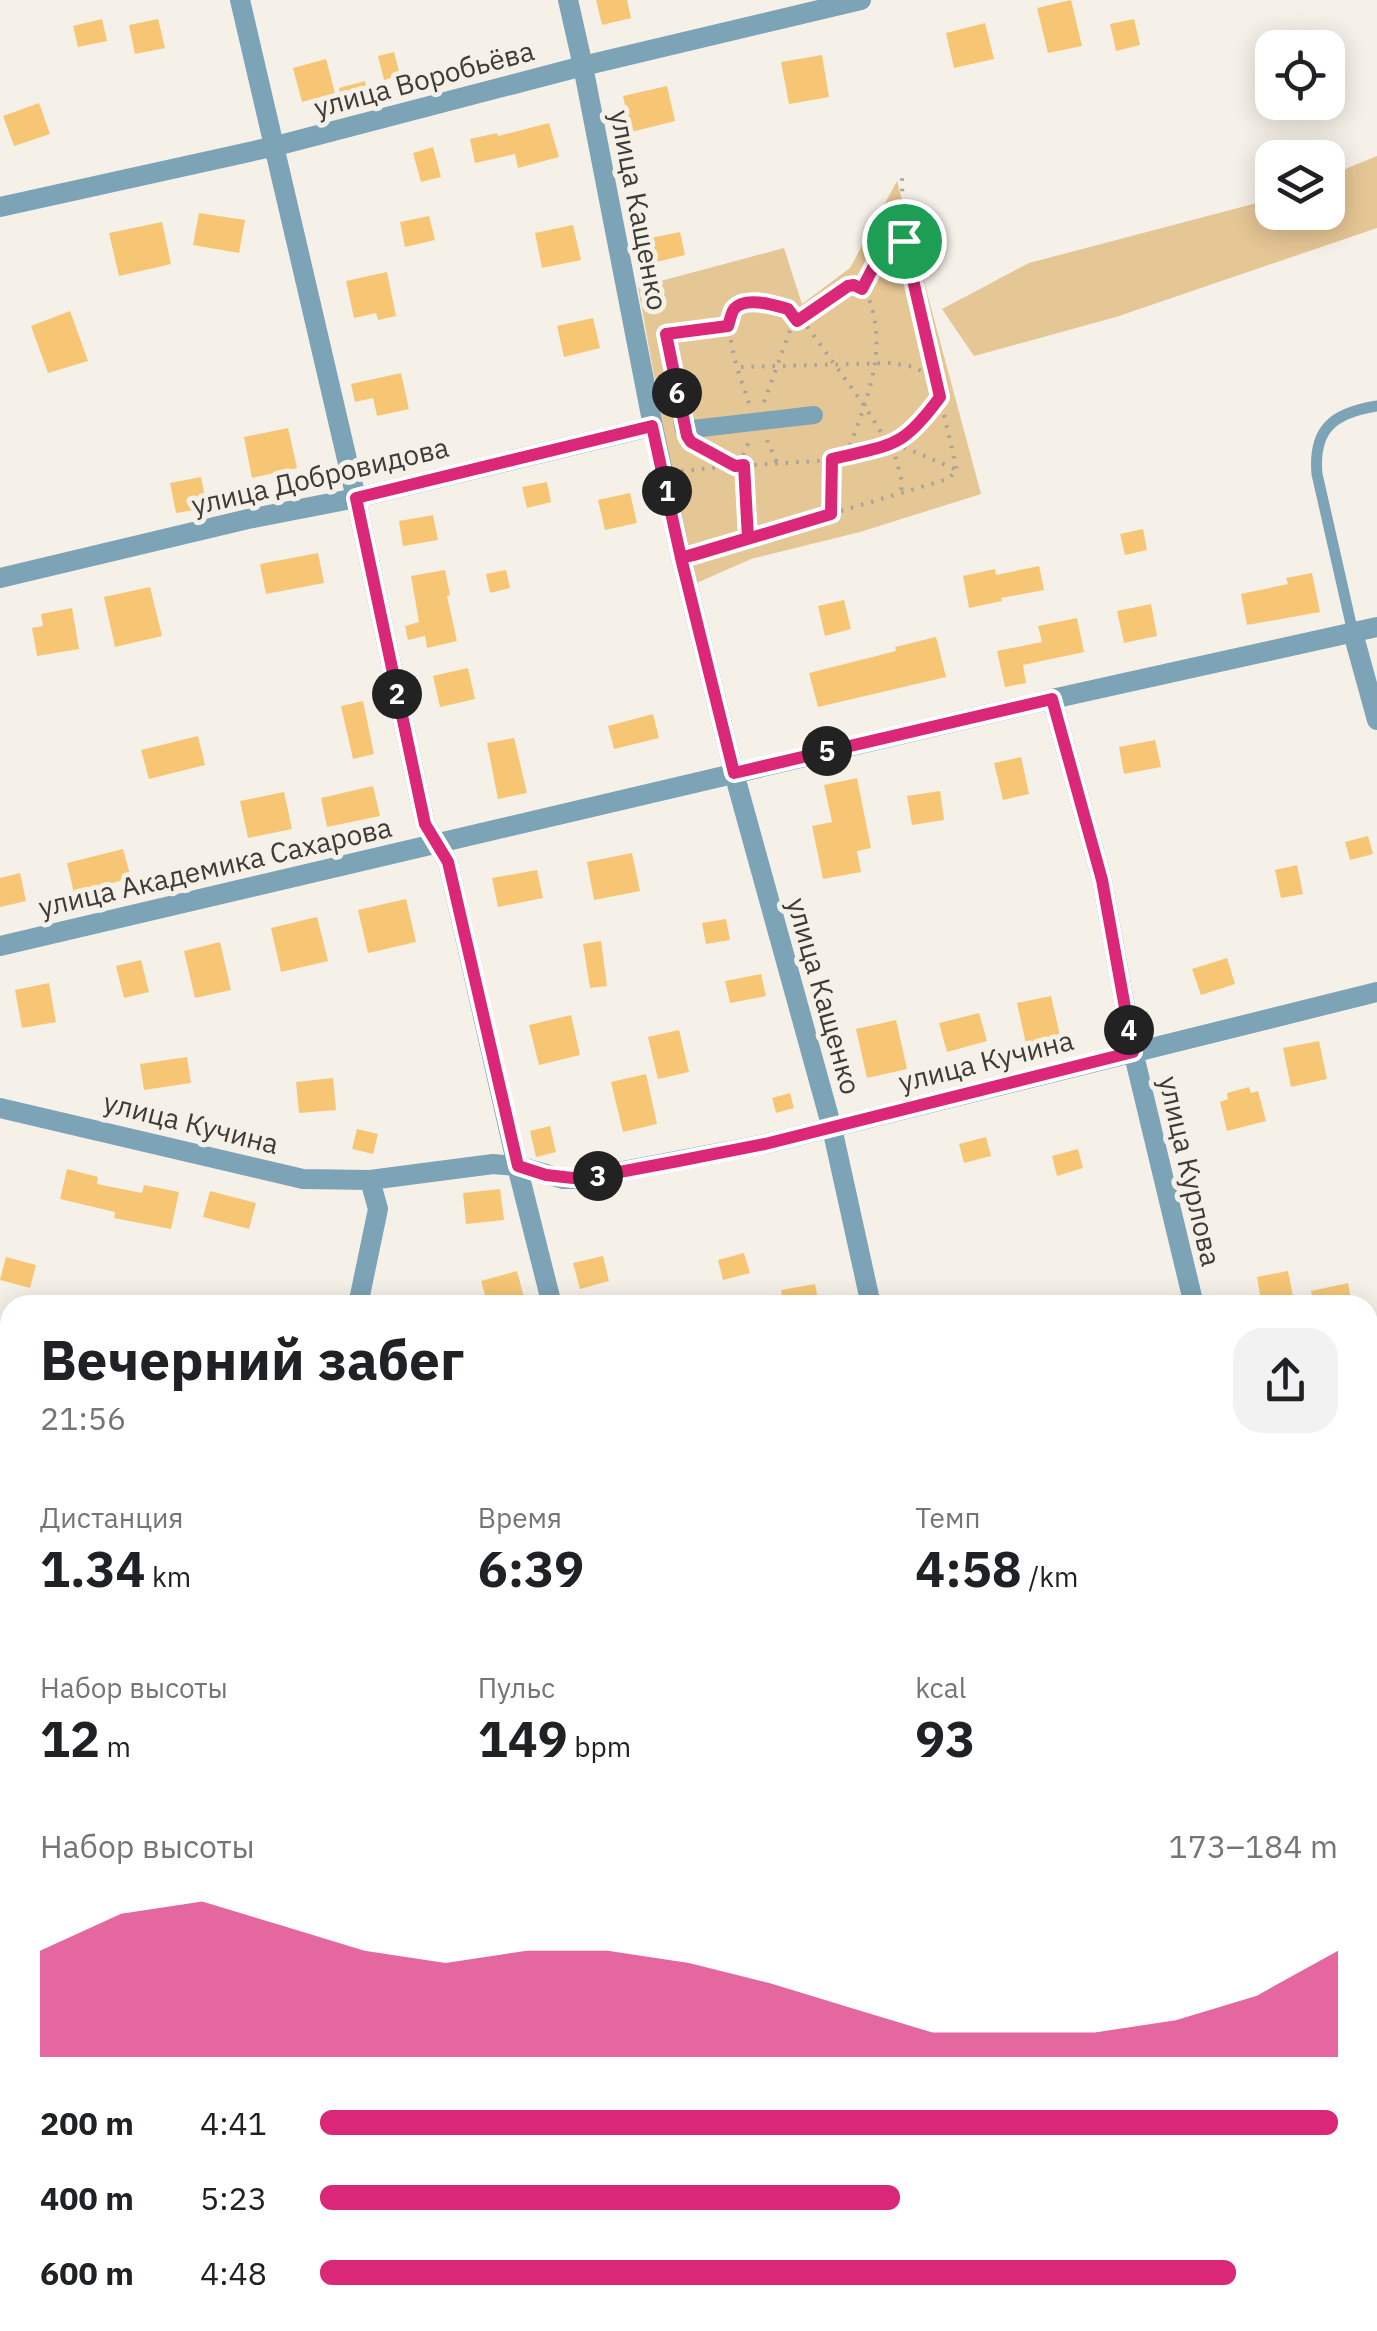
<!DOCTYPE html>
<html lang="ru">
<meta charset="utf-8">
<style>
:root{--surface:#fff;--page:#f2f2f2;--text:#202124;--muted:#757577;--accent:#db2777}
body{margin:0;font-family:"IBM Plex Sans",sans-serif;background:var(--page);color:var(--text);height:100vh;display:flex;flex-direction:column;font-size:38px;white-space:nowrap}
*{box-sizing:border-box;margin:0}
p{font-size:32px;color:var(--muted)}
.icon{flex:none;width:55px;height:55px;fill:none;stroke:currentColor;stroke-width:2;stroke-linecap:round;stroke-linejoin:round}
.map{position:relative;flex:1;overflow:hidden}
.details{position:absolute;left:0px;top:1295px;width:1378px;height:1038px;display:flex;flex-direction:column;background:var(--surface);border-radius:30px 30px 0 0;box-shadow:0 5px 25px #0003}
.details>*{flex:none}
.fabs{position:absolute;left:1255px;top:30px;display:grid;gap:20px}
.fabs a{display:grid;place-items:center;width:90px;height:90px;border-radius:20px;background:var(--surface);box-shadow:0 5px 25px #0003;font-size:50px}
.pin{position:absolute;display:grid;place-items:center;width:85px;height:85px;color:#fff;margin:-42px;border:5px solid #fff;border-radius:50%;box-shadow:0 2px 10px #0007}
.km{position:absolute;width:50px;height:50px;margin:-25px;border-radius:50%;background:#222;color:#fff;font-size:28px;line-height:50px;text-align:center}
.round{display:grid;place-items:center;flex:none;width:105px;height:105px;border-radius:30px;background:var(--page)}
.summary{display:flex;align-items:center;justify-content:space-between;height:170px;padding:0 40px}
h1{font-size:55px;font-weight:700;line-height:75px}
.metrics{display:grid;grid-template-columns:repeat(3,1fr);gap:15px;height:170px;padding:10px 40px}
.metrics div{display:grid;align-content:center}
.metrics b{font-size:50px;font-weight:700}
.metrics small{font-size:28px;font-weight:400}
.metrics p{font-size:28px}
.chart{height:280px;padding:20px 40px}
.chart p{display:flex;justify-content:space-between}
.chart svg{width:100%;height:180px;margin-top:10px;fill:var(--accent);opacity:.7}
ul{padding:0 40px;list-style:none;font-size:32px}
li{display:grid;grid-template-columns:160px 120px 1fr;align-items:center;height:75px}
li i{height:25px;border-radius:12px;background:var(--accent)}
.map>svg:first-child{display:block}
.green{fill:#e5c695}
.building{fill:#f6c675}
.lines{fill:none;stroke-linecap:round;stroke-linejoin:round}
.path{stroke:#a7a39d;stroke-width:4;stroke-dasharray:2.5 8;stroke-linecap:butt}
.service{stroke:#7ca3b6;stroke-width:11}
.pedestrian{stroke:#7ca3b6;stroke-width:18}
.minor{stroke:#7ca3b6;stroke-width:20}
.tertiary{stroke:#7ca3b6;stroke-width:20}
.route-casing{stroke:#fff;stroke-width:20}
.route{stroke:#db2777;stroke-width:12}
.labels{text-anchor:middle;stroke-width:10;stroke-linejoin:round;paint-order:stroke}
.street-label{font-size:28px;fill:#3e3b38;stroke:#f6f1e8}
</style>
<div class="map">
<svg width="1377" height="2331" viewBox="0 0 1377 2331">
<rect width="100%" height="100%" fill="#f6f1e8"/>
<path class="green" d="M1377,156V228L1116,317L974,356L942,309L1029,263L1272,199V212H1328V176Z
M897,181L981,494L860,532L751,559L692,585L638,287L784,248L802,304L850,268Z
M1368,1505L1377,1513V1743L1368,1759Z"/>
<path class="building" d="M596,0H627L631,18L602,25Z
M1071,0L1082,46L1048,53L1037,8Z
M102,19L107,41L78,47L73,26Z
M158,19L165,48L135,54L129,25Z
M1134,19L1140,45L1116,51L1110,24Z
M985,23L994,59L954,68L946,33Z
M394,52L400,75L384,80L378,56Z
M822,55L829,97L789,104L781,62Z
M326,59L335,93L302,102L293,68Z
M365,81L370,101L343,108L339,88Z
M667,86L675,121L631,132L623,96Z
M39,103L50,134L14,146L3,116Z
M549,123L559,157L518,168L515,154L475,163L470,139L497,133L498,136Z
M433,147L441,177L421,182L413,153Z
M199,213L245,220L239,253L193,245Z
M429,216L435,240L405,247L400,222Z
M162,222L171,264L119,276L109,233Z
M573,225L581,260L542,268L535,233Z
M680,232L685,255L656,262L651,238Z
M387,272L396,316L378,320L376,313L354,318L346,281Z
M70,311L88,361L48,373L31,326Z
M593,318L600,348L564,357L557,326Z
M401,373L409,409L377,416L373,398L355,402L351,384Z
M288,428L297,468L252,478L244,437Z
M201,477L207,508L176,513L170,483Z
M547,482L551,502L527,508L522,487Z
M630,493L637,523L605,530L598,500Z
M433,515L438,540L403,546L399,521Z
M1143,529L1147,550L1125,555L1120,534Z
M318,553L324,583L266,594L260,564Z
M1039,566L1044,590L1001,598L1002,601L969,608L963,576L995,569L996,575Z
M445,570L450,595L447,596L457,641L427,648L425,636L408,640L405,626L419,622L411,576Z
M506,570L510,588L490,593L486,574Z
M1312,573L1320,612L1247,625L1241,594L1288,584L1286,578Z
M150,587L162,636L115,647L104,597Z
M844,600L851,629L825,636L818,606Z
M1151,604L1157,636L1124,643L1117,611Z
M72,608L79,649L37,656L32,628L43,626L41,614Z
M1077,618L1084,652L1023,665L1026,683L1005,687L997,651L1042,642L1038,626Z
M936,637L946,677L818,707L809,673L896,651L895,647Z
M468,668L475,699L440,707L433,676Z
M363,701L374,754L353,759L341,706Z
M653,714L659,738L614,749L608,726Z
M198,736L205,765L149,779L141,750Z
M514,738L527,793L498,799L487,743Z
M1155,740L1161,767L1124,774L1119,747Z
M1021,757L1029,794L1003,800L994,763Z
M857,778L871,848L857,851L861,872L823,879L812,826L832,822L824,785Z
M373,786L380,816L327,827L321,798Z
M940,791L944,820L912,825L907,796Z
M284,792L292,829L248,838L240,801Z
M1368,836L1373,854L1350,860L1345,842Z
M123,849L131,878L74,893L67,863Z
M632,853L640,891L594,900L587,862Z
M1297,865L1303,894L1281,898L1275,870Z
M537,870L543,898L498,907L492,878Z
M20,873L26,901L0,907V878Z
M406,899L416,942L368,953L358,910Z
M317,917L328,961L281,972L271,928Z
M726,919L730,940L706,944L702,923Z
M601,941L607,986L590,988L583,944Z
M220,942L231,990L195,998L184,951Z
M1227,958L1235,984L1201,995L1192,969Z
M141,960L149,992L124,998L116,966Z
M761,974L766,996L730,1003L725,981Z
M49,983L56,1022L22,1028L15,990Z
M1051,996L1060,1036L1026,1044L1017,1003Z
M979,1013L987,1041L947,1052L939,1023Z
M571,1015L580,1055L539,1065L529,1025Z
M896,1020L907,1069L867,1078L856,1029Z
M679,1030L689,1072L658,1079L648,1037Z
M1319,1041L1327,1079L1291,1087L1283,1048Z
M187,1057L191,1083L144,1090L140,1064Z
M646,1074L657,1124L623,1132L611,1082Z
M333,1078L336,1110L299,1113L296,1082Z
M1249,1087L1251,1093L1258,1091L1266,1121L1227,1131L1220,1102L1228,1099L1227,1093Z
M790,1093L794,1108L776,1113L772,1098Z
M550,1126L556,1152L536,1157L530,1131Z
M357,1129L378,1134L373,1154L352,1149Z
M986,1137L991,1156L964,1163L959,1144Z
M1078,1149L1083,1168L1057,1176L1052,1156Z
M67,1169L98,1177L97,1184L142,1193L144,1185L179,1192L171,1229L114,1218L115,1212L60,1199Z
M500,1189L504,1220L466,1224L463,1193Z
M210,1191L256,1203L249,1229L203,1217Z
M744,1253L750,1273L723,1280L718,1260Z
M603,1256L609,1281L580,1289L573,1263Z
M6,1257L36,1265L30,1288L0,1280Z
M517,1271L525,1301L511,1305H488L481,1281Z
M1288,1271L1294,1302L1262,1305L1257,1277Z
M1348,1283L1352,1305H1314L1311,1291Z
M815,1284L819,1305H784L781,1290Z"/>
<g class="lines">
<path class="path" d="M862,289L902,213
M801,318L864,405L889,445L895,455L902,482L901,493
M683,332L728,326
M741,367L891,363L914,367L937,380
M764,402L792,325L848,286L854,285C868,292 871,302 874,317C884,365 862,411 846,456
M749,403C742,382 716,317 740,305C747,300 755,303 763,304C780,306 788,307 797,321
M767,440L777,463
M894,443L957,470
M700,447L731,464
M739,465L750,439
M745,465L748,539
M681,471C710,468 738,466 767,464C809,461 866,462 903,439C918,429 929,412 939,398
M831,514L832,459
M700,553L948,479L957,470L903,241L902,173
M0,1597L10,1606
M1368,1951L1377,1946
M0,2015L10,2024
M643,2322L644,2331"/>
<path class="service" d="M1353,633L1317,474C1313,429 1333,413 1377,406
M1370,1805L1377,1818
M0,1864L10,1873
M0,2045L10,2054
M843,2322L844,2331
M1117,2322L1120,2331"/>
<path class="pedestrian" d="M666,334L684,430L814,415"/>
<path class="minor" d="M240,0L356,498L425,824L448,862L517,1166L552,1305
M568,0L583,66L653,426L681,558L734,773L832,1128L871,1305
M0,207L276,146L583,66L861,0
M0,578L248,519L356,498L653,426
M1353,633L1377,720
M1052,699L1102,880L1133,1051L1194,1305
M0,946L1052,699L1377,627
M0,1108L303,1179L370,1180L493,1164L517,1166L564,1179H581L765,1144L1377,992
M358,1305L378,1209L370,1180
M1368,1361L1377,1359
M0,2278L10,2289
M42,2322L51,2331"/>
<path class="tertiary" d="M0,1651L10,1659
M0,1735L5,1724L10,1721
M0,1800L10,1808
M1368,1852L1377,1847
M1368,1905L1377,1900"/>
</g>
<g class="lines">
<defs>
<path id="route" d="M904,241L940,397C901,450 892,444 832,459L831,514L694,555L681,558L652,426L356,498L425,824L448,862L518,1166L546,1175L582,1179L673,1162L765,1144L1133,1052L1102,880L1052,699L734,773L681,558L748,538L744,465L735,466L691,442L687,436L666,334L728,326C730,321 731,313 734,309C745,296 774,305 788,309L797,321L848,286L854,285L862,289L902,212L904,241"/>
</defs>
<use href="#route" class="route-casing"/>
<use href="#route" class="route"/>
</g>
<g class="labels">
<g class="street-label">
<text transform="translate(424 79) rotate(-15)" y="10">улица Воробьёва</text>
<text transform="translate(639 210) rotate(79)" y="10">улица Кащенко</text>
<text transform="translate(320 476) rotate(-13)" y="10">улица Добровидова</text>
<text transform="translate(215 867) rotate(-13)" y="10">улица Академика Сахарова</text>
<text transform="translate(824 996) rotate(74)" y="10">улица Кащенко</text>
<text transform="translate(986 1061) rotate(-14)" y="10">улица Кучина</text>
<text transform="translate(191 1123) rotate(14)" y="10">улица Кучина</text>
<text transform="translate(1190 1171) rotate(77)" y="10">улица Курлова</text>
</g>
</g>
</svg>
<div class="fabs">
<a><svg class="icon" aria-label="locate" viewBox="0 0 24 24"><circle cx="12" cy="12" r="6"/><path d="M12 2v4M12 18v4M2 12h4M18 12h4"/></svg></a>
<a><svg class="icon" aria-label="layers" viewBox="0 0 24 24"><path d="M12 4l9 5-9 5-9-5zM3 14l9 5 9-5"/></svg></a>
</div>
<div class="pin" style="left:904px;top:241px;background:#1e9e55"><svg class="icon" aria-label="arrive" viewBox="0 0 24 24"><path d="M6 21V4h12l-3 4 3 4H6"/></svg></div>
<b class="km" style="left:667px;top:491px">1</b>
<b class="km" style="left:397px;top:694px">2</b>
<b class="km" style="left:598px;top:1176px">3</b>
<b class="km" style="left:1129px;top:1030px">4</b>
<b class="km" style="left:827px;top:751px">5</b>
<b class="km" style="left:677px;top:393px">6</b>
<section class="details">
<div class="summary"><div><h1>Вечерний забег</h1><p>21:56</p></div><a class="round"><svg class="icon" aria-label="share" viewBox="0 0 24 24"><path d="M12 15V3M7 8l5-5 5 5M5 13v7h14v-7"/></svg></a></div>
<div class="metrics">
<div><p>Дистанция</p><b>1.34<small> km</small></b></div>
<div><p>Время</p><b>6:39</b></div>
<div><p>Темп</p><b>4:58<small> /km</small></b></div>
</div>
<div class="metrics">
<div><p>Набор высоты</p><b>12<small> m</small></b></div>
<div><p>Пульс</p><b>149<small> bpm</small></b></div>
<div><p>kcal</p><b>93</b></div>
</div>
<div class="chart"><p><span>Набор высоты</span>173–184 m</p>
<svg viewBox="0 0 160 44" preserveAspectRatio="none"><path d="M0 44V18L10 9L20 6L30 12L40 18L50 21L60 18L70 18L80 21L90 26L100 32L110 38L120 38L130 38L140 35L150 29L160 18V44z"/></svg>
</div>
<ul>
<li><b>200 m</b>4:41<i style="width:100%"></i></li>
<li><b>400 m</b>5:23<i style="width:57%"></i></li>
<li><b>600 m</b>4:48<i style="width:90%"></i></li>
</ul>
</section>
</div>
